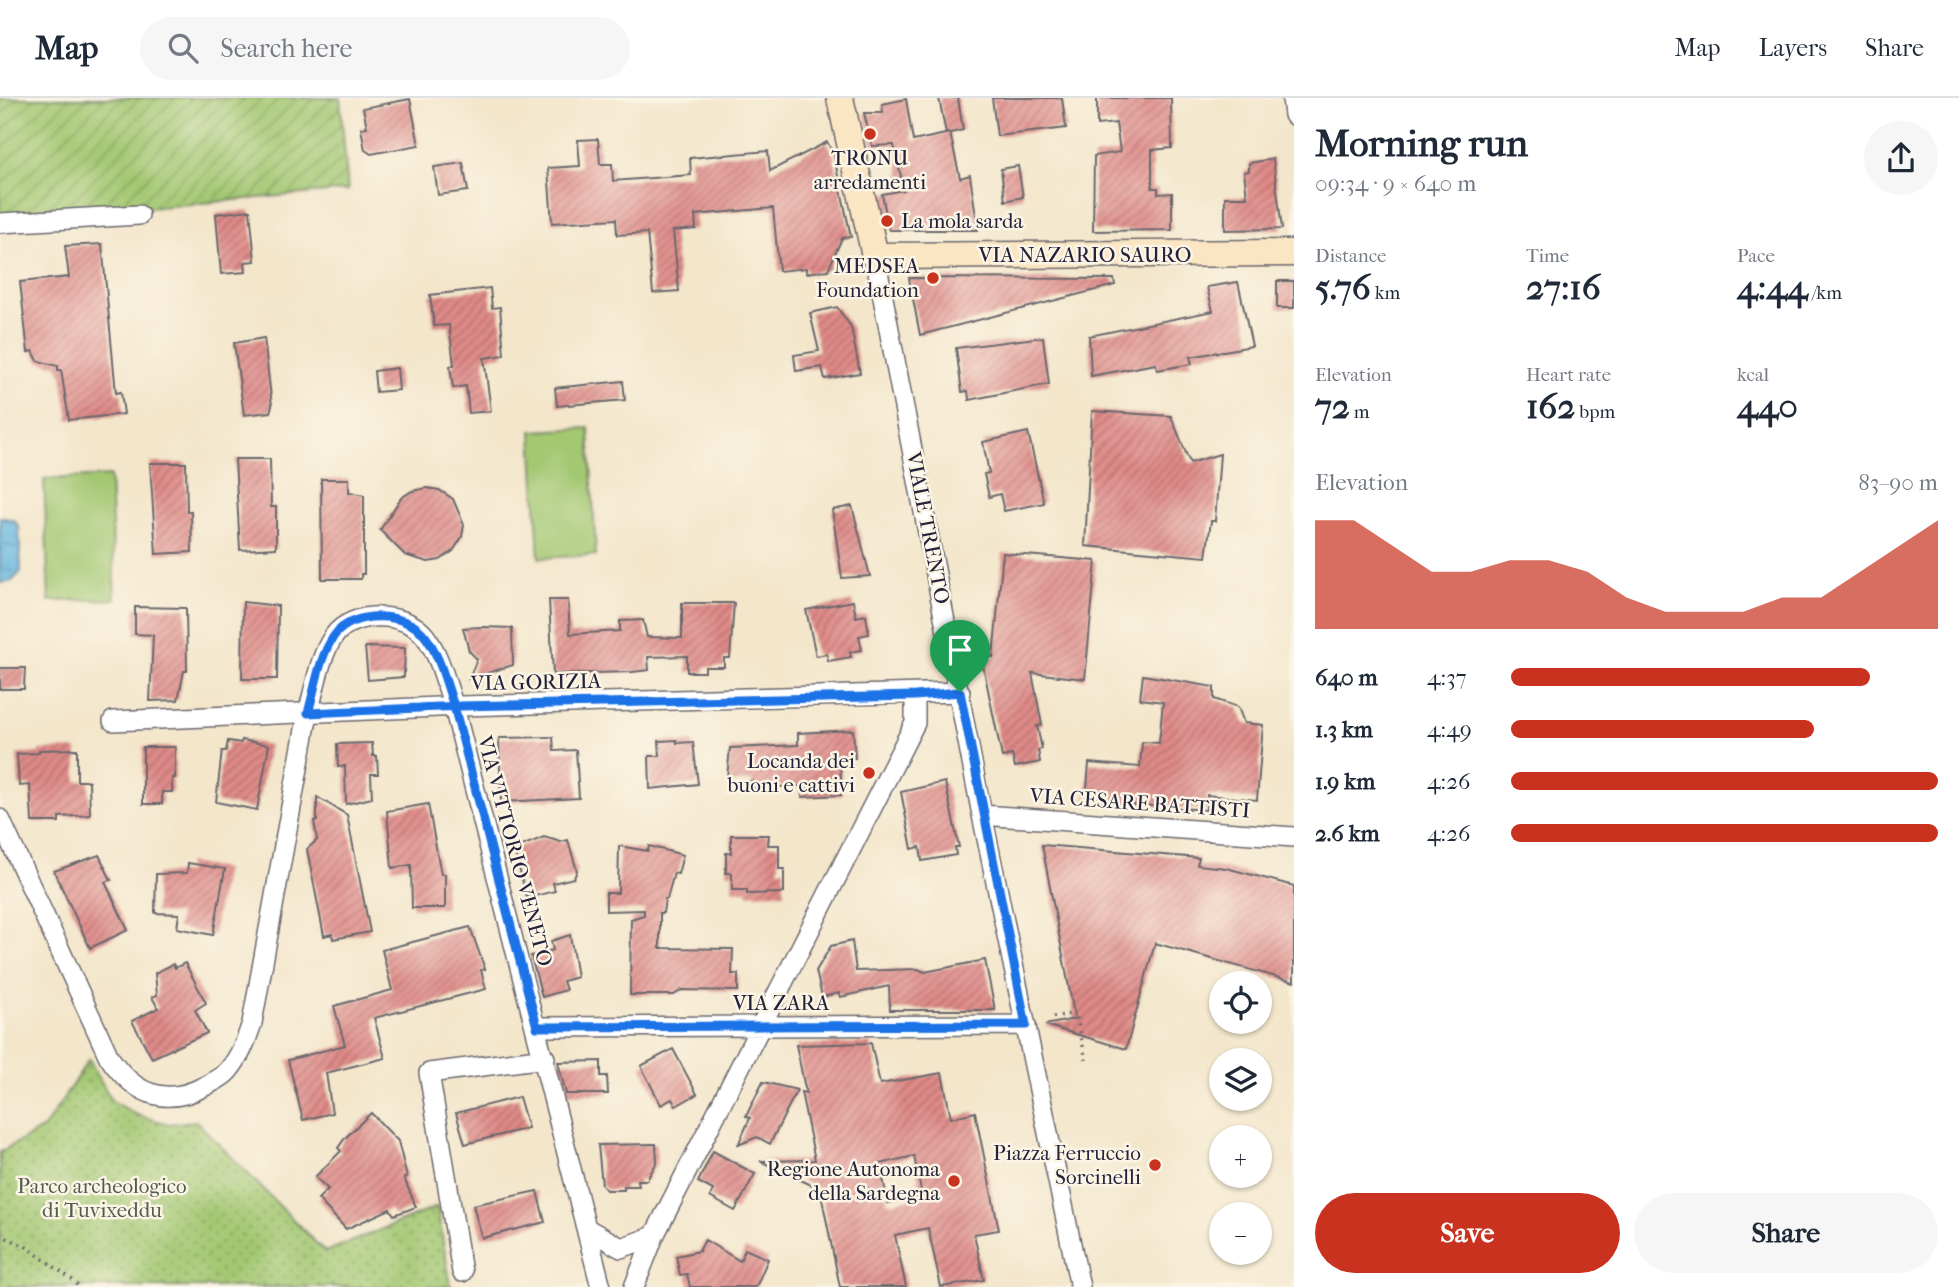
<!DOCTYPE html>
<meta charset="utf-8">
<style>
:root{--surface:#fff;--page:#f6f6f7;--text:#1f2937;--muted:#747a83;--line:#e0e1e3;--accent:#c8321e}
body{margin:0;font-family:"IM FELL French Canon",serif;background:var(--page);color:var(--text);height:100vh;display:flex;flex-direction:column;font-size:26px;white-space:nowrap}
*{box-sizing:border-box;margin:0}
p{font-size:23px;color:var(--muted)}
.icon{flex:none;width:38px;height:38px;fill:none;stroke:currentColor;stroke-width:2;stroke-linecap:round;stroke-linejoin:round}
.map{position:relative;flex:1;overflow:hidden}
.drawer{display:flex;flex-direction:column;background:var(--surface);width:665px}
.drawer>*{flex:none}
.tools{position:absolute;left:1209px;top:873px;display:grid;gap:14px}
.tools a{display:grid;place-items:center;width:63px;height:63px;border-radius:50%;background:var(--surface);box-shadow:0 2px 5px #0004;font-size:35px}
.pin{position:absolute;display:grid;place-items:center;width:60px;height:60px;color:#fff;margin:-72px -30px;border-radius:50% 50% 50% 0;rotate:-45deg;box-shadow:0 0 7px #0007}
.pin .icon{rotate:45deg}
.round{display:grid;place-items:center;flex:none;width:74px;height:74px;border-radius:37px;background:var(--page)}
.overview{display:flex;align-items:center;justify-content:space-between;height:119px;padding:0 21px}
h1{font-size:38px;font-weight:700;line-height:52px}
.metrics{display:grid;grid-template-columns:repeat(3,1fr);gap:10px;height:119px;padding:7px 21px}
.metrics div{display:grid;align-content:center}
.metrics b{font-size:35px;font-weight:700}
.metrics small{font-size:19px;font-weight:400}
.metrics p{font-size:19px}
.chart{height:196px;padding:14px 21px}
.chart p{display:flex;justify-content:space-between}
.chart svg{width:100%;height:126px;margin-top:7px;fill:var(--accent);opacity:.7}
.cta{display:flex;gap:14px;margin-top:auto;padding:14px 21px}
.cta a{flex:1;height:80px;border-radius:42px;background:var(--accent);color:#fff;font-size:28px;font-weight:700;line-height:80px;text-align:center}
.cta a+a{background:var(--page);color:var(--text)}
ul{padding:0 21px;list-style:none;font-size:23px}
li{display:grid;grid-template-columns:112px 84px 1fr;align-items:center;height:52px}
li i{height:18px;border-radius:9px;background:var(--accent)}
header{display:flex;align-items:center;gap:42px;box-sizing:border-box;height:98px;padding:0 35px;background:var(--surface);border-bottom:2px solid var(--line)}
header strong{font-size:33px}
nav{display:flex;gap:38px;margin-inline-start:auto;font-size:24px}
.search{width:490px;height:63px;background:var(--page);display:flex;align-items:center;gap:18px;box-sizing:border-box;padding:0 24px;border-radius:38px;color:var(--muted);font-size:26px}
main{display:flex;flex:1;min-height:0}
.map>svg:first-child{display:block}
.grass{fill:url(#grass-dots);stroke:#627556;stroke-width:2}
.garden{fill:url(#garden-furrows);stroke:#627556;stroke-width:2}
.pitch{fill:#a3c872;stroke:#627556;stroke-width:2}
.water{fill:url(#water-ripples);stroke:#426c8d;stroke-width:2}
.building{fill:url(#building-hatch);fill-rule:evenodd}
.lines{fill:none;stroke-linecap:round;stroke-linejoin:round}
.street-casing{stroke:#6b676d;stroke-width:22}
.secondary-casing{stroke:#6b676d;stroke-width:29}
.path{stroke:#6b676d;stroke-width:3.5;stroke-dasharray:2 5;stroke-linecap:butt}
.street{stroke:#fff;stroke-width:19}
.secondary{stroke:#fbe6c4;stroke-width:26}
.route-casing{stroke:#fff;stroke-width:14}
.route{stroke:#1a73e8;stroke-width:9}
.poi-dot{fill:#c8321e;stroke:#fcf5e5;stroke-width:2.5}
.labels{text-anchor:middle;stroke-width:5;stroke-linejoin:round;paint-order:stroke}
.poi-label{font-size:21px;fill:#22223b;stroke:#fcf5e5;text-anchor:end}
.street-label{font-size:21px;fill:#22223b;stroke:#fcf5e5}
.park-label{font-size:21px;fill:#4f5c4e;stroke:#fcf5e5}
</style>
<header>
<strong>Map</strong>
<div class="search"><svg class="icon" aria-label="search" viewBox="0 0 24 24"><circle cx="10" cy="10" r="6"/><path d="M15 15l6 6"/></svg>Search here</div>
<nav><a>Map</a><a>Layers</a><a>Share</a></nav>
</header>
<main>
<div class="map">
<svg width="1294" height="1189" viewBox="0 0 1294 1189">
<defs>
<pattern id="grass-dots" width="8" height="8" patternUnits="userSpaceOnUse" patternTransform="scale(1.75)"><rect width="8" height="8" fill="#a3c872"/><path d="M2 2h.1M6 6h.1" fill="none" stroke="#84a25f" stroke-width="1.8" stroke-linecap="round"/></pattern>
<pattern id="garden-furrows" width="10" height="10" patternUnits="userSpaceOnUse" patternTransform="scale(1.75)"><rect width="10" height="10" fill="#a3c872"/><path d="M-1 1l2-2M0 10L10 0M9 11l2-2" fill="none" stroke="#84a25f"/></pattern>
<pattern id="water-ripples" width="26" height="14" patternUnits="userSpaceOnUse" patternTransform="scale(1.75)"><rect width="26" height="14" fill="#63b5df"/><path d="M2 4q2-2 4 0t4 0M15 11q2-2 4 0t4 0" fill="none" stroke="#5193b6"/></pattern>
<pattern id="building-hatch" width="6" height="6" patternUnits="userSpaceOnUse" patternTransform="scale(1.75)"><rect width="6" height="6" fill="#df8a88"/><path d="M-1 1l2-2M0 6l6-6M5 7l2-2" fill="none" stroke="#b47070"/></pattern>
</defs>
<rect width="100%" height="100%" fill="#fcf5e5"/>
<filter id="ink" filterUnits="userSpaceOnUse"><feTurbulence type="fractalNoise" baseFrequency=".0143" numOctaves="2"/><feDisplacementMap in="SourceGraphic" scale="14" xChannelSelector="R" yChannelSelector="G"/><feConvolveMatrix kernelMatrix="1 2 1 2 8 2 1 2 1" color-interpolation-filters="sRGB"/></filter>
<filter id="wash" filterUnits="userSpaceOnUse"><feTurbulence type="fractalNoise" baseFrequency=".00686" numOctaves="4" result="noise"/><feDisplacementMap in="SourceGraphic" scale="28" xChannelSelector="R" yChannelSelector="G"/><feGaussianBlur stdDeviation="1.57" result="paint"/><feColorMatrix in="noise" values="0 0 0 0 0 0 0 0 0 0 0 0 0 0 0 0 0 1.4 0 .05"/><feComposite in="paint" operator="in"/></filter>
<g filter="url(#wash)">
<rect width="100%" height="100%" fill="#f3e6cb"/>
<path class="grass" d="M89,961L111,1002L137,1017L169,1026L196,1023L325,1154L437,1109L451,1189H0V1054L44,1030Z"/>
<path class="garden" d="M0,0H340L348,92L135,111L0,117Z"/>
<path class="pitch" d="M589,330L596,457L539,460L532,333Z
M110,378L115,501L49,503L44,381Z"/>
<path class="water" d="M0,419L14,422L19,429L21,474L12,483L0,485Z"/>
<g id="blocks">
<path class="building" d="M939,0H958L963,32L946,36Z
M992,0H1062L1066,30L997,38Z
M1097,0H1171L1172,50L1152,52V90H1158V96L1172,95V132L1093,133L1094,58L1120,54L1116,25L1097,27Z
M410,1L419,47L371,56L365,52L361,30L367,29L363,10Z
M906,1L913,43L950,35L960,80L970,77L978,132H889L882,96L904,92L894,47L872,48L864,15H883L882,6Z
M598,41L600,66H612L613,83L691,77L690,60L768,53L770,73L827,44L833,54L851,139L842,140L828,172L806,175V170L779,173L773,110L695,117L696,131L673,133L679,193L653,195L647,135L617,137L616,121L552,125L548,70L580,68L578,42Z
M1273,61L1282,131L1225,132V99H1247L1244,74L1249,73V65Z
M463,65L468,93L438,97L434,69Z
M1018,68L1023,99L1005,103L1001,71Z
M250,112L255,163L245,164L246,174L221,176L216,116Z
M102,146L116,295L121,294L124,316L69,322L61,272H58V268L38,263L33,253L28,254L20,184L69,179L65,148Z
M909,180L1114,181L1115,187L920,237Z
M1277,183H1294V210H1277Z
M1238,184L1252,248L1190,259L1192,266L1157,272L1156,266L1091,278L1089,238L1213,213L1207,189Z
M490,190L492,210L500,209L504,257L484,260L491,313L469,315L466,288L453,290L450,268L454,267L449,227L434,228L430,197Z
M837,209L851,229L860,275L825,281L822,269L796,273L794,257L819,253L810,215Z
M1043,239L1049,286L969,302L968,293L962,294L956,250Z
M264,240L272,308L270,314L244,317L234,245Z
M397,270L399,292L376,294L374,273Z
M623,283L625,302L557,308L555,290Z
M1092,313L1171,318L1190,365L1220,356L1215,423H1211L1206,459L1085,448Z
M1028,334L1044,405L1004,413L1000,396L989,399L984,376L989,375L983,344Z
M235,361H270L271,409H276V450L240,452Z
M150,365H186L187,414L191,413L192,454L156,456Z
M321,381H349V394L364,397V476H361V481H322Z
M427,390L439,392L453,401L464,427L462,439L453,453L440,462L428,464L405,457L380,432L401,400L412,393Z
M852,408L870,478L842,480L832,412Z
M1003,455L1096,463L1085,581L1032,575L1042,627L1037,628L1042,651L1038,652L1040,664L1015,669L1012,657L1002,659L981,558L993,559Z
M549,502H568L570,536L620,533V523L643,522L647,539L682,540V505H734L730,560H724V569H705V574H687V558L648,559L649,572L632,574L553,576Z
M853,503L856,519L866,517L869,536L859,538L862,552L850,554L851,559L828,563L827,556L816,558L806,512Z
M243,504L278,508L277,581H242Z
M135,509L186,510L187,573H184L178,602L150,603L153,537L135,536Z
M482,529L512,530L513,567L469,581L477,561L469,553L463,530Z
M365,549L405,550L404,579L368,582Z
M0,570H25L24,591H0Z
M1143,577L1214,589V601L1238,609L1244,625L1263,627L1257,702L1207,697L1206,712L1086,703L1089,665L1140,669L1142,644L1159,645L1163,604L1140,601Z
M853,632L855,660H840L842,697L802,699L801,688L752,690V683L730,685V679H727L730,650L798,647V635Z
M553,639L554,653L576,652L579,700L501,704L499,640Z
M242,642L269,647L257,712L216,704L222,653H226L228,643L241,645Z
M677,642V645L693,644L698,686L650,691L649,658H660L659,643Z
M372,645L373,658H377L378,676H371L372,700L346,706L345,668L338,669L337,646Z
M143,649H175V680H172V694H162V706H143Z
M77,651V683H89L90,717L59,719V724H32L30,687L19,688L17,656L39,655V652Z
M945,684L959,749H955L956,757L922,763L920,749L912,751L901,694Z
M317,699L347,717L370,834L333,841L332,836L324,838L307,751L317,742L314,723H317Z
M428,706L441,776H445V810H412L411,767L392,770L387,713Z
M731,737H769L768,747H779V771H784V795L747,796V792H732V775H726V755H731Z
M544,739L561,744L568,742L577,773L574,780L553,785L555,793L527,800L514,751Z
M1042,747L1199,760L1197,767L1226,770L1294,788V884L1155,845L1126,951L1045,927L1075,921Z
M619,748L648,753L649,748L683,757L678,776L674,775L667,801H665L663,815H660V850L733,851L732,876H738V893L682,892L674,897H630L631,821L644,817V812L606,813V795H618Z
M99,757L111,782L105,784L128,832L90,850L54,773Z
M188,765L225,771L213,837L177,830L179,816L155,815L156,776L187,775Z
M470,829L485,871L481,872L486,891L374,920L385,960L326,975L332,1015L303,1022L288,962L345,947L334,908L392,892L382,852Z
M570,837L577,879L563,883L566,892L542,899L531,858L553,852L551,843Z
M852,843L856,873L918,871L925,874L985,862L995,912H890L889,888L840,899L839,895L822,899L816,873L831,848Z
M185,865L206,905L195,912L207,935L152,960L132,923L158,910L152,899L157,897L155,875L173,866L175,870Z
M871,945L880,986L942,975L951,1020L975,1014L999,1132L974,1136L984,1182L941,1189L928,1130L895,1137L906,1189H840L820,1091L760,1063L815,1062L801,994L806,995L796,947ZM914,1058L922,1098L888,1105L880,1066Z
M673,951L697,996L676,1008L672,1001L661,1007L641,968Z
M601,963V978H607L608,996H566L558,964Z
M763,984L797,992L770,1046L757,1039L738,1047L750,1020L746,1018Z
M519,999L528,1030L465,1046L456,1015Z
M371,1015L398,1043L407,1079L404,1080L416,1109L394,1117L390,1111L346,1131L318,1101L328,1091L315,1079L341,1053L338,1050L345,1040Z
M656,1046L657,1064L647,1082H638L639,1088H624V1092H606L602,1087L598,1047Z
M713,1053L755,1076L735,1113L710,1099L713,1092L698,1084Z
M537,1093L545,1124L482,1140L473,1107Z
M705,1142L740,1163L745,1151L768,1161L756,1189H690L687,1176L680,1177L676,1158L699,1153Z"/>
</g>
</g>
<g filter="url(#ink)">
<use href="#blocks" fill-opacity="0" stroke="#6b676d" stroke-width="2"/>
<g class="lines">
<defs>
<path id="street" d="M1292,0L1294,17
M0,125L139,117
M875,158L982,717L1080,1189
M113,623L461,608L960,594
M982,717L1294,739
M0,721L109,959C133,995 164,1010 205,988C212,984 222,980 228,973C240,959 246,943 252,925L308,615C315,591 319,559 334,538C352,512 406,513 425,538C440,557 446,586 454,609L586,1130L621,1150L654,1138
M537,929L1026,927
M586,1130L601,1189
M462,1174L429,975L545,960
M634,1189L654,1138L915,625V598"/>
<path id="secondary" d="M840,0L875,158L1294,155"/>
</defs>
<use href="#street" class="street-casing"/>
<use href="#secondary" class="secondary-casing"/>
<path class="path" d="M1053,919L1076,915L1086,962
M0,1137L25,1148L74,1183L78,1189"/>
<use href="#street" class="street"/>
<use href="#secondary" class="secondary"/>
</g>
</g>
<g class="lines" filter="url(#ink)">
<defs>
<path id="route" d="M960,594L915,598L461,608C447,609 433,609 419,610L308,615C315,591 319,559 334,538C352,512 406,513 425,538C440,557 446,586 454,608L537,929L1026,927L960,594"/>
</defs>
<use href="#route" class="route-casing"/>
<use href="#route" class="route"/>
</g>
<g class="poi-dot">
<circle cx="870" cy="36" r="7"/>
<circle cx="887" cy="123" r="7"/>
<circle cx="933" cy="180" r="7"/>
<circle cx="869" cy="675" r="7"/>
<circle cx="1155" cy="1067" r="7"/>
<circle cx="954" cy="1083" r="7"/>
</g>
<g class="labels">
<g class="poi-label">
<text x="870" y="67" text-anchor="middle">TRONU<tspan x="870" dy="24">arredamenti</tspan></text>
<text x="901" y="130" text-anchor="start">La mola sarda</text>
<text x="919" y="175">MEDSEA<tspan x="919" dy="24">Foundation</tspan></text>
<text x="855" y="670">Locanda dei<tspan x="855" dy="24">buoni e cattivi</tspan></text>
<text x="1141" y="1062">Piazza Ferruccio<tspan x="1141" dy="24">Sorcinelli</tspan></text>
<text x="940" y="1078">Regione Autonoma<tspan x="940" dy="24">della Sardegna</tspan></text>
</g>
<g class="street-label">
<text x="1085" y="164">VIA NAZARIO SAURO</text>
<text transform="translate(928 430) rotate(79)" y="7">VIALE TRENTO</text>
<text transform="translate(536 584) rotate(-1)" y="7">VIA GORIZIA</text>
<text transform="translate(1140 705) rotate(4)" y="7">VIA CESARE BATTISTI</text>
<text transform="translate(515 753) rotate(75)" y="7">VIA VITTORIO VENETO</text>
<text x="781" y="912">VIA ZARA</text>
</g>
<g class="park-label">
<text x="102" y="1095">Parco archeologico<tspan x="102" dy="24">di Tuvixeddu</tspan></text>
</g>
</g>
</svg>
<div class="tools">
<a><svg class="icon" aria-label="locate" viewBox="0 0 24 24"><circle cx="12" cy="12" r="6"/><path d="M12 2v4M12 18v4M2 12h4M18 12h4"/></svg></a>
<a><svg class="icon" aria-label="layers" viewBox="0 0 24 24"><path d="M12 4l9 5-9 5-9-5zM3 14l9 5 9-5"/></svg></a>
<a>+</a>
<a>−</a>
</div>
<div class="pin" style="left:960px;top:594px;background:#1e9e55"><svg class="icon" aria-label="arrive" viewBox="0 0 24 24"><path d="M6 21V4h12l-3 4 3 4H6"/></svg></div>
</div>
<section class="drawer">
<div class="overview"><div><h1>Morning run</h1><p>09:34 · 9 × 640 m</p></div><a class="round"><svg class="icon" aria-label="share" viewBox="0 0 24 24"><path d="M12 15V3M7 8l5-5 5 5M5 13v7h14v-7"/></svg></a></div>
<div class="metrics">
<div><p>Distance</p><b>5.76<small> km</small></b></div>
<div><p>Time</p><b>27:16</b></div>
<div><p>Pace</p><b>4:44<small> /km</small></b></div>
</div>
<div class="metrics">
<div><p>Elevation</p><b>72<small> m</small></b></div>
<div><p>Heart rate</p><b>162<small> bpm</small></b></div>
<div><p>kcal</p><b>440</b></div>
</div>
<div class="chart"><p><span>Elevation</span>83–90 m</p>
<svg viewBox="0 0 160 44" preserveAspectRatio="none"><path d="M0 44V6L10 6L20 15L30 24L40 24L50 20L60 20L70 24L80 33L90 38L100 38L110 38L120 33L130 33L140 24L150 15L160 6V44z"/></svg>
</div>
<ul>
<li><b>640 m</b>4:37<i style="width:84%"></i></li>
<li><b>1.3 km</b>4:49<i style="width:71%"></i></li>
<li><b>1.9 km</b>4:26<i style="width:100%"></i></li>
<li><b>2.6 km</b>4:26<i style="width:100%"></i></li>
</ul>
<div class="cta"><a>Save</a><a>Share</a></div>
</section>
</main>
